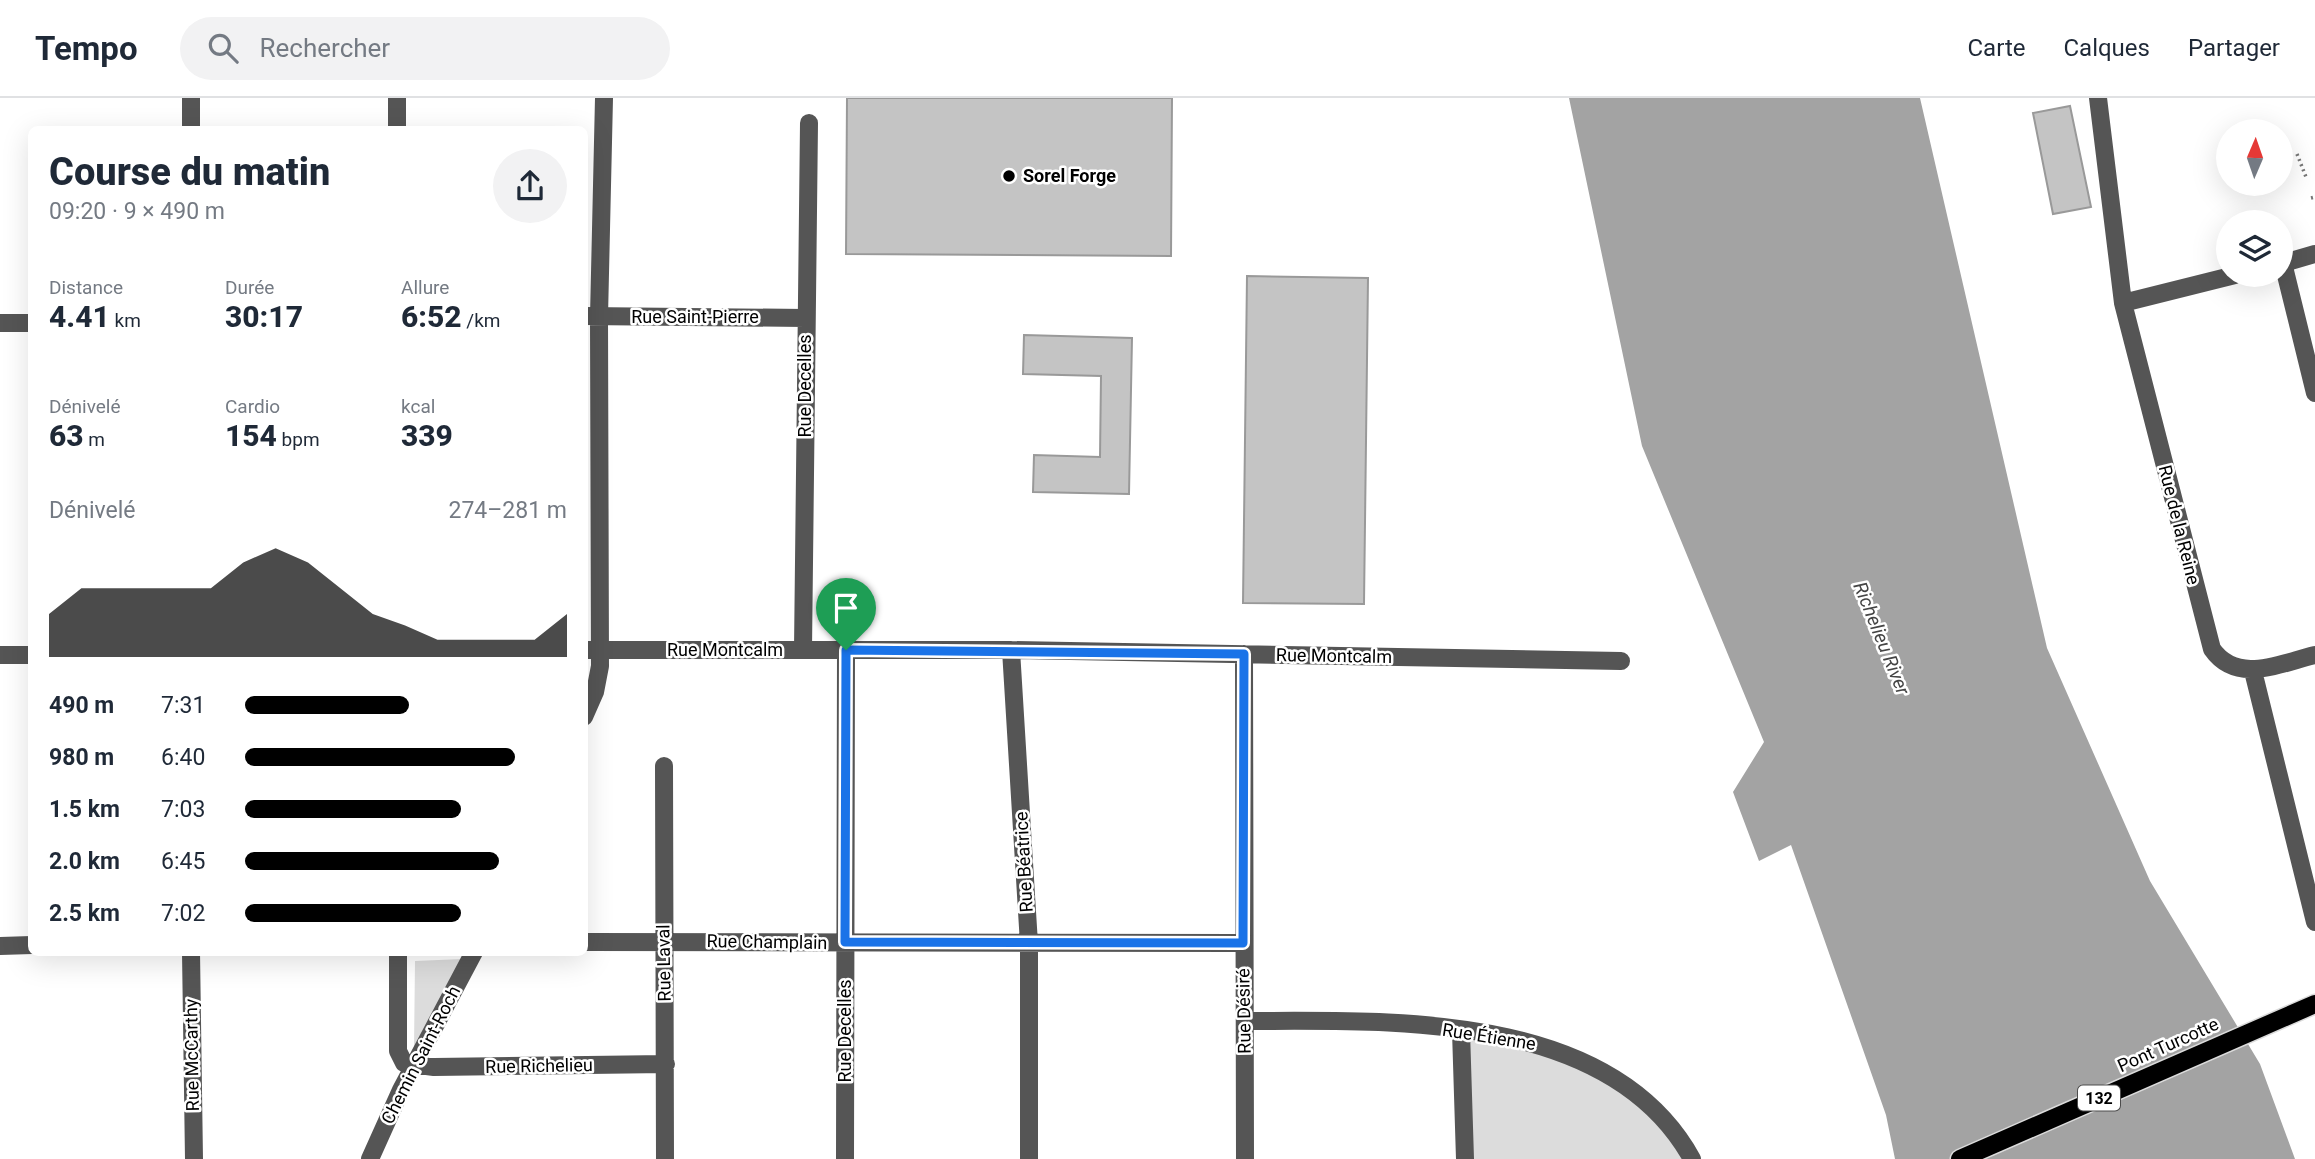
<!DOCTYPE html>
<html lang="fr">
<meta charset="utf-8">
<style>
:root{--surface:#fff;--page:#f2f2f3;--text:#1f2937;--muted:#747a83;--line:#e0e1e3;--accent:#000}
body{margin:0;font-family:Roboto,sans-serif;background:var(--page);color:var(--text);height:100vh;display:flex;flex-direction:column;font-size:26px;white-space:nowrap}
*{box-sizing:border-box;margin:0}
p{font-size:23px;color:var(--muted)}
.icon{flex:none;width:38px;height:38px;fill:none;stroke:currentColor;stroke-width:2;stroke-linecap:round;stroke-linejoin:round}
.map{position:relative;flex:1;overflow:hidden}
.details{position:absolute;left:28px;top:28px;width:560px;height:830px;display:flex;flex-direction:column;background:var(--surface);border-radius:10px;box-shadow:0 7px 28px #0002}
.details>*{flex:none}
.needle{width:46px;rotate:2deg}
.buttons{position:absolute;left:2216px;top:21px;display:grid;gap:14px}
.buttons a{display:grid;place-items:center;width:77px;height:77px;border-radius:50%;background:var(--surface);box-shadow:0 7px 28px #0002;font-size:35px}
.pin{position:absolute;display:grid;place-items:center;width:60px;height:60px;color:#fff;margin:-72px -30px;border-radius:50% 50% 50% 0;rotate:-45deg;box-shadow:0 0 7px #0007}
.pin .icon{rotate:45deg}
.round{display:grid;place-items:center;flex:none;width:74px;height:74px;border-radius:37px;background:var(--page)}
.overview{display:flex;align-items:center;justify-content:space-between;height:119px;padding:0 21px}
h1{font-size:38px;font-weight:800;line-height:52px}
.figures{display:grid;grid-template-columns:repeat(3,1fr);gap:10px;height:119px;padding:7px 21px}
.figures div{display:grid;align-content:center}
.figures b{font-size:30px;font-weight:800}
.figures small{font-size:19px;font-weight:400}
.figures p{font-size:19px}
.chart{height:196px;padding:14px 21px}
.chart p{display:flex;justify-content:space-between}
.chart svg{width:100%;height:126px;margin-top:7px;fill:var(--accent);opacity:.7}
ul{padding:0 21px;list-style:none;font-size:23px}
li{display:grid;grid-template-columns:112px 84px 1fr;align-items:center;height:52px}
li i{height:18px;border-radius:9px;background:var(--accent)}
header{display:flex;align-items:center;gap:42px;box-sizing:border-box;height:98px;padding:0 35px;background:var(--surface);border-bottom:2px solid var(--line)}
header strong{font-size:33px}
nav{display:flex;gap:38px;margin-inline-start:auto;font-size:24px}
.search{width:490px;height:63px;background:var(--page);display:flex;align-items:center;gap:18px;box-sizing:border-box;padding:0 24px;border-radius:38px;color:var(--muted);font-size:26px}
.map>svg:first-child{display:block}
.green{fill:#dcdcdc}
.water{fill:#a3a3a3}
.building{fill:#c4c4c4;stroke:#999;stroke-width:2}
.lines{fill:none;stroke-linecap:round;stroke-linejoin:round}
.major-casing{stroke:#dbdbdb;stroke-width:21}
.path{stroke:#777;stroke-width:3.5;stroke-dasharray:2 3.5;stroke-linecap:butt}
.minor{stroke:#555;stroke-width:18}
.major{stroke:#000;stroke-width:18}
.route-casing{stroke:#fff;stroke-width:14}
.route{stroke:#1a73e8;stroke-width:9}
.poi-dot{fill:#000;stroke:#fff;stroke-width:2.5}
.labels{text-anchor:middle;stroke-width:5;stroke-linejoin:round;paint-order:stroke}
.shield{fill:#fff;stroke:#4c4c4c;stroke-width:2}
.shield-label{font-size:16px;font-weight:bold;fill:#000}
.poi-label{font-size:18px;font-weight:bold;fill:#000;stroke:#fff;text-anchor:start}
.street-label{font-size:18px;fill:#000;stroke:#fff}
.water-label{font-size:19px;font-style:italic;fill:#444;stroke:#fff}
</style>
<header>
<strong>Tempo</strong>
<div class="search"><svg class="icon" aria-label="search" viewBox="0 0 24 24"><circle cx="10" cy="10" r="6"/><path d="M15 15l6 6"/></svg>Rechercher</div>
<nav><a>Carte</a><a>Calques</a><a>Partager</a></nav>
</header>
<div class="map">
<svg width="2315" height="1061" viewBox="0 0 2315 1061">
<rect width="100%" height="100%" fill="#fff"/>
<path class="green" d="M462,861L414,950L415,863Z
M1461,933L1505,939L1629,991L1692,1061H1465Z"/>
<path class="water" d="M1569,0H1920L2047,550L2150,783L2260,966L2295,1061H1895L1886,1017L1791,747L1759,763L1733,694L1764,644L1642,348Z"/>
<path class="building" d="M847,0H1172L1171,158L846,156Z
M2070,8L2091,109L2053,116L2033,15Z
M1247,178L1368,180L1364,506L1243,505Z
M1024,237L1132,240L1129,396L1033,394L1034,357L1100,359L1101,278L1023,276Z"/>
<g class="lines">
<defs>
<path id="major" d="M1960,1061L2315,906"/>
</defs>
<use href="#major" class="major-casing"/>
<path class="path" d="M2297,56L2306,79
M2311,100L2315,99"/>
<path class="minor" d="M397,0V32
M2098,0L2123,205L2212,551C2237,587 2281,565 2315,557
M191,32V0
M2283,165L2315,295
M2280,166L2315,156
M2123,205L2235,177
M584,218L805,220
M0,225H32
M584,552H1011L1621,563
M803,552L809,25
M1011,552L1029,846V1061
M1244,556L1245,1061
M0,557H32
M2253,573L2315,824
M584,619L595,594L600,568L599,219L604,0
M664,668L665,1061
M584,844L1243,845
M0,848L32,847
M191,854L194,1061
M398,854V953L404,965L434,969L666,966
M1245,923C1389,923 1610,912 1692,1061
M1461,933L1465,1061
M370,1061L401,992L474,854
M845,1061L846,552"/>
<use href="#major" class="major"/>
</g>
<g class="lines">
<defs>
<path id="route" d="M846,552L1244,556L1243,845L845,844Z"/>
</defs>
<use href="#route" class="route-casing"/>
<use href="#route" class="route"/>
</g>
<circle class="poi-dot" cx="1009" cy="78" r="7"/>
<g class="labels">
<rect class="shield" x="2078" y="987.5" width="42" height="25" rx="5"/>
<g class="shield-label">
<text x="2099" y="1006">132</text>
</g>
<g class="poi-label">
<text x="1023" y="84">Sorel Forge</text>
</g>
<g class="street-label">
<text x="695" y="225">Rue Saint-Pierre</text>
<text transform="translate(805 288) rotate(-90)" y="6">Rue Decelles</text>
<text transform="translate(2179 427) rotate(76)" y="6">Rue de la Reine</text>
<text x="725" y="558">Rue Montcalm</text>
<text transform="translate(1334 558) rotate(1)" y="6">Rue Montcalm</text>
<text transform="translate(1024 764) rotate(-93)" y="6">Rue Béatrice</text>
<text transform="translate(767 844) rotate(1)" y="6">Rue Champlain</text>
<text transform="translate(664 865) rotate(-91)" y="6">Rue Laval</text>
<text transform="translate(1244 913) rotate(-91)" y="6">Rue Désiré</text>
<text transform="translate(845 933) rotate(-90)" y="6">Rue Decelles</text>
<text transform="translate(1489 939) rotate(9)" y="6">Rue Étienne</text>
<text transform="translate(2168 947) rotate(-24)" y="6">Pont Turcotte</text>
<text transform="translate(192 957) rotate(-91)" y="6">Rue McCarthy</text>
<text transform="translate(421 957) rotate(-63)" y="6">Chemin Saint-Roch</text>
<text transform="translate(539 968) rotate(-1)" y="6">Rue Richelieu</text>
</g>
<g class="water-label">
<text transform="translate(1882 540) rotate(68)" y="7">Richelieu River</text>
</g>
</g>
</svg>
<div class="buttons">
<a><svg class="needle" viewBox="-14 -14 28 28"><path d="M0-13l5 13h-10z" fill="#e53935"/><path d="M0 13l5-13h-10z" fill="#747a83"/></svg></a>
<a><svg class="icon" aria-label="layers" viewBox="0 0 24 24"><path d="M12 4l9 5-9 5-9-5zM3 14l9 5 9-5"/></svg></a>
</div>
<div class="pin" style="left:846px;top:552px;background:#1e9e55"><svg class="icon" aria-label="arrive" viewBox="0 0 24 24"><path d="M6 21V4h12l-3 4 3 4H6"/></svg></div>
<section class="details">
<div class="overview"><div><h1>Course du matin</h1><p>09:20 · 9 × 490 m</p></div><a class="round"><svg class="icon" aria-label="share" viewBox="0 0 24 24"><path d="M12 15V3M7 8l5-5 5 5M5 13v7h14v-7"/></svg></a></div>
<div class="figures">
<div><p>Distance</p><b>4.41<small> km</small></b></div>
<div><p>Durée</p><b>30:17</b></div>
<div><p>Allure</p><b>6:52<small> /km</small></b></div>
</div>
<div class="figures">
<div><p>Dénivelé</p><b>63<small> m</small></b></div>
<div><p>Cardio</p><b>154<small> bpm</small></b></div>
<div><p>kcal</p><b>339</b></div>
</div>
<div class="chart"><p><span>Dénivelé</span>274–281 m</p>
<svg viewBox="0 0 160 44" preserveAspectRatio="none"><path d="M0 44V29L10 20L20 20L30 20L40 20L50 20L60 11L70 6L80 11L90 20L100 29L110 33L120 38L130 38L140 38L150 38L160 29V44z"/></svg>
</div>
<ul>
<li><b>490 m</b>7:31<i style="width:51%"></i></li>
<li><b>980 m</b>6:40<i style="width:84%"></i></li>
<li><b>1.5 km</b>7:03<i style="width:67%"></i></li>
<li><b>2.0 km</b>6:45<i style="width:79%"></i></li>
<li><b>2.5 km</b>7:02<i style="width:67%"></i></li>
</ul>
</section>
</div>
